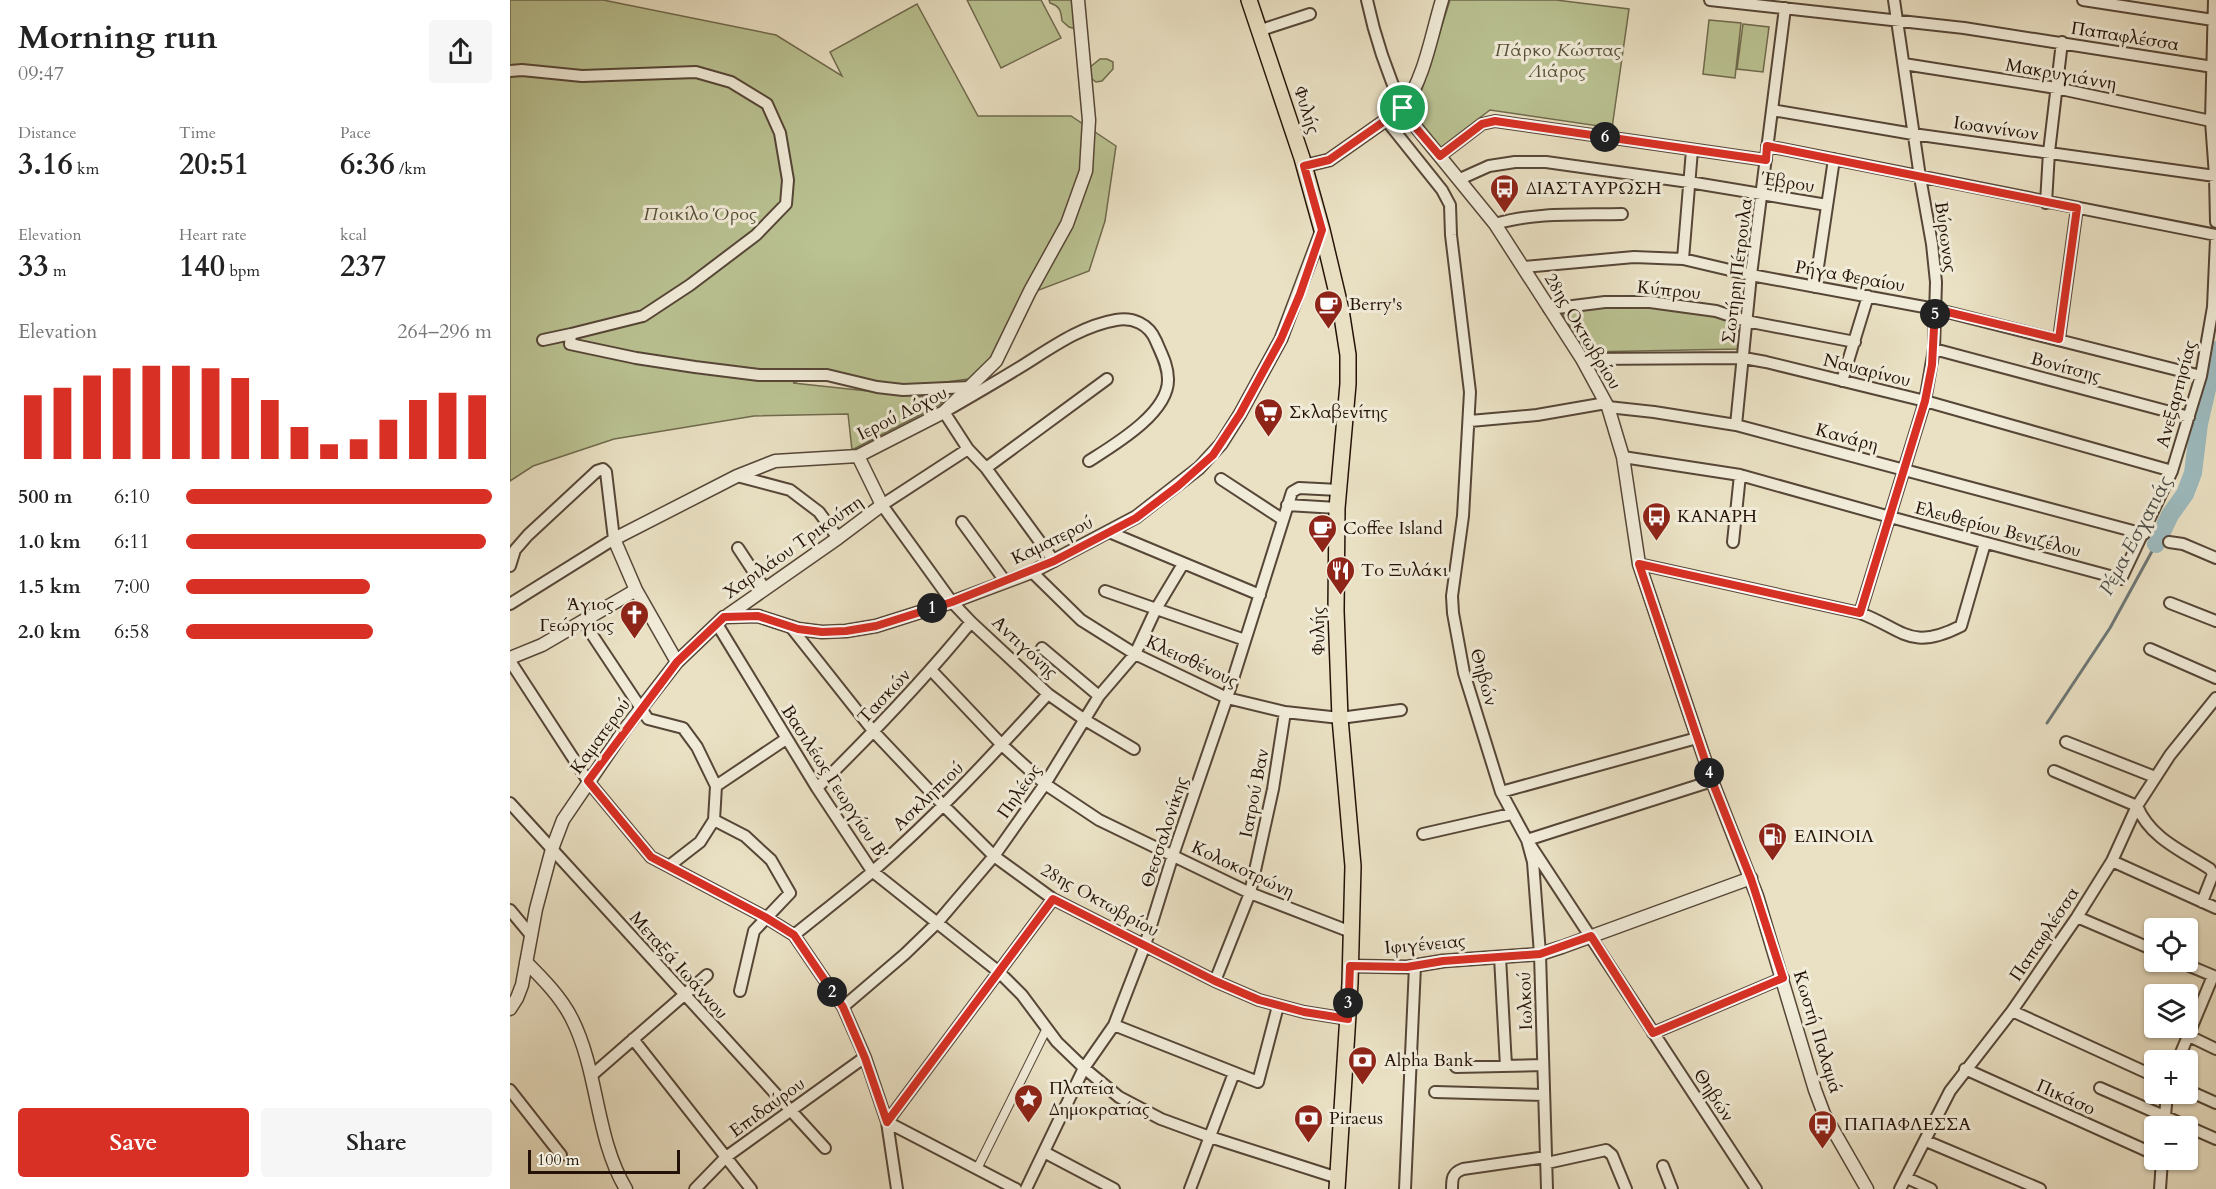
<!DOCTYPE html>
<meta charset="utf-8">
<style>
:root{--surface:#fff;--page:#f6f6f6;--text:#222;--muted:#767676;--accent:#d93025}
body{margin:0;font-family:Cardo,serif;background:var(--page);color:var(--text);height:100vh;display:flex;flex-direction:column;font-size:22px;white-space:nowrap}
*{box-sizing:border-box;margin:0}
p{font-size:20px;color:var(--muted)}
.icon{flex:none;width:33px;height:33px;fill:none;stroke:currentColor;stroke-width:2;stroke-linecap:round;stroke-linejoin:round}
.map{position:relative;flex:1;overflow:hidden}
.side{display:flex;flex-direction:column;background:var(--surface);width:510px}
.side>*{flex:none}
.tools{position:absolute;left:1634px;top:918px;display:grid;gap:12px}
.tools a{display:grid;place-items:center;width:54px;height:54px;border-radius:6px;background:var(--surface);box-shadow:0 2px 4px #0004;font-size:30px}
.scale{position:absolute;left:18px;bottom:15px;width:152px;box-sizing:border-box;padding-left:6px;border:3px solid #241208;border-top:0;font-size:16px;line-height:21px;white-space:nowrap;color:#241208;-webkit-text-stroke:4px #f1ecd9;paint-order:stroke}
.pin{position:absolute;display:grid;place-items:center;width:51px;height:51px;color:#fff;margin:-26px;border:3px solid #fff;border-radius:50%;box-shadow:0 2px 6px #0007}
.km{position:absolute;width:30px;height:30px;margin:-15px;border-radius:50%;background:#222;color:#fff;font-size:16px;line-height:30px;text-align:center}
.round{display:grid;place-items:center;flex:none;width:63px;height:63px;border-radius:6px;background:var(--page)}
.head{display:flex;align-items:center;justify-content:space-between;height:102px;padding:0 18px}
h1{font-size:33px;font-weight:600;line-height:45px}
.stats{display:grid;grid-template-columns:repeat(3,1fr);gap:9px;height:102px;padding:6px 18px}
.stats div{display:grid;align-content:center}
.stats b{font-size:30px;font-weight:600}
.stats small{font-size:16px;font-weight:400}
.stats p{font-size:16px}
.chart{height:168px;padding:12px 18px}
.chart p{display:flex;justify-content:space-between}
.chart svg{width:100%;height:108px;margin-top:6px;stroke:var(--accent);stroke-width:6}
.primary-button{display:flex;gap:12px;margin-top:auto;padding:12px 18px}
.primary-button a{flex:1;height:69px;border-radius:6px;background:var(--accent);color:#fff;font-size:24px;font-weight:600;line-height:69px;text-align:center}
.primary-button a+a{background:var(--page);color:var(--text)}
ul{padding:0 18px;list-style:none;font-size:20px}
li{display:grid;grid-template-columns:96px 72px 1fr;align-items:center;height:45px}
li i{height:15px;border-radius:8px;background:var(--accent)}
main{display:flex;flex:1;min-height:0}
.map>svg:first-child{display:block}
.green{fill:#bac292;stroke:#6f6a4d;stroke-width:1.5}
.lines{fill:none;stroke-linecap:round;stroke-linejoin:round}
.stream{stroke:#6d7776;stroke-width:3}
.river{stroke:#9dbbbf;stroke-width:18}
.pedestrian-casing{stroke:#564637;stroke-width:10}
.minor-casing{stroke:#564637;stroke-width:14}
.tertiary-casing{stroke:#564637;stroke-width:15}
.primary-casing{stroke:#241208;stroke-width:18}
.pedestrian{stroke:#f1ecd9;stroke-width:8}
.minor{stroke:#f1ecd9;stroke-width:10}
.tertiary{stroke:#f1ecd9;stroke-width:12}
.primary{stroke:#eae1c4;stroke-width:15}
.route-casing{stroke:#fff;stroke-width:12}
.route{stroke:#d93025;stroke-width:8}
.labels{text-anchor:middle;stroke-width:6;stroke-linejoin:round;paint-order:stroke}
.street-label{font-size:18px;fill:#241208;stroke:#f1ecd9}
.park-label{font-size:18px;font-style:italic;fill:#585038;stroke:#f1ecd9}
.poi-label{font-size:18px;fill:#241208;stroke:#f1ecd9;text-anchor:start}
.water-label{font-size:20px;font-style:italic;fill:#4e4d48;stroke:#f1ecd9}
</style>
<main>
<section class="side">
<div class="head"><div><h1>Morning run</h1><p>09:47</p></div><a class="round"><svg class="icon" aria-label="share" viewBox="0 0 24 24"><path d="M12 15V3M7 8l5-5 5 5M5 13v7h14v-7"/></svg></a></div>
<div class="stats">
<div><p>Distance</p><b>3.16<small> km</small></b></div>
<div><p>Time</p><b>20:51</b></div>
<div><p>Pace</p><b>6:36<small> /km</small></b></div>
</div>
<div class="stats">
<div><p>Elevation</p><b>33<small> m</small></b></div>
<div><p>Heart rate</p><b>140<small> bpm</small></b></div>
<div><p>kcal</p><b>237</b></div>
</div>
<div class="chart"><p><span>Elevation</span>264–296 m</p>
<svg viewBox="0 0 160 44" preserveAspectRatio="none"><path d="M5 44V18M15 44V15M25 44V10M35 44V7M45 44V6M55 44V6M65 44V7M75 44V11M85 44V20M95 44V31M105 44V38M115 44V36M125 44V28M135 44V20M145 44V17M155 44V18"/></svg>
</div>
<ul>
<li><b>500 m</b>6:10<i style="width:100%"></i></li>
<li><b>1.0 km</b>6:11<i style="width:98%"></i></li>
<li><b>1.5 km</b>7:00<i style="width:60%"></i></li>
<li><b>2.0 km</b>6:58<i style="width:61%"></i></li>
</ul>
<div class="primary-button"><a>Save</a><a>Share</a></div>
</section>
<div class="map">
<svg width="1706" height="1189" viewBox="0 0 1706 1189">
<rect width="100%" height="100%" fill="#eae1c4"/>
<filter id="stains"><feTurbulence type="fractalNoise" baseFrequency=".00333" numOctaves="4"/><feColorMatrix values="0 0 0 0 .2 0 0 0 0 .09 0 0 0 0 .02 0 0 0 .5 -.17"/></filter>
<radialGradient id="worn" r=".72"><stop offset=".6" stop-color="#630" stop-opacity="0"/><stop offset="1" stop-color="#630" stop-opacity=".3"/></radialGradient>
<path class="green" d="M0,0H93L266,35L332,76L320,52L407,4L468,116H561L606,146L595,221L579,271L513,296L479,363L458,379L408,386L378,385L310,373L283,383L423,398L433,403L342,450L338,414L244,416L104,439L23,466L0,481Z
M457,0H531L551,38L491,68Z
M539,0H564L566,29L559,27L552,21C551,11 550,6 540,3Z
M940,0H1046L1119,9L1102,128L980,110L930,148L913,130L906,108Z
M1199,20L1231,23L1225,78L1193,74Z
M1233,24L1259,27L1253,72L1227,69Z
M590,59H597L603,62V69L592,81L586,82L581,78L579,68Z
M1119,306L1166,310L1229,321V349L1076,352L1052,314L1074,309Z"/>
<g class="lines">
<path class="stream" d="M1537,723L1600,628L1646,544"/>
<path class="river" d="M1646,544L1660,515L1675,494L1683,473L1689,424L1706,350"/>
<defs>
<path id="pedestrian" d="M467,1169L536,1030"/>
<path id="minor" d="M857,0C865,38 877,73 893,108
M1200,0L1454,28L1703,67
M1573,0L1703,20
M1704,0L1701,121L1705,176L1706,222
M748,31L800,14
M1394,64L1546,88L1701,121
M0,71L12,70L72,76L186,72L221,82L257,104L270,133L278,180L276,204L246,235L180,285L133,316L61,334
M1262,110L1403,134L1705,176
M876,120L932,190L940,205L941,235L960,392L953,516L942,596L943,613L954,673L991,792L1017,840L1246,1189
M1257,146L1706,235
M930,156L972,124L985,121L1256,160
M950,179L979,166L1005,162H1036L1179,182L1317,205
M1536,203L1539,152L1552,42
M985,224C1025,212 1070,215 1112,214
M1173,259L1182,150
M1013,267L1124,257L1173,259L1241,275L1425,309L1691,376
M1305,287L1324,159
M1039,309L1095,302H1140L1206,311L1236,321L1345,342
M1549,339L1567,208
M33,340L61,334L60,344L126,358L185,367L249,375H317L367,387L393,390L460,387
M1424,349L1679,417
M1072,359L1234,358L1256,362L1415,401L1662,471
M1332,381L1358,296
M1098,407L1144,412L1226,425L1634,534
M960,421L1027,415L1096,403
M1226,425L1241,275L1275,8
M458,449L372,505L442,602L461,622L538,694L575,720L624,749
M1113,457L1230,475L1380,517L1611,579L1662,471L1691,376L1703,307L1706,239
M476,468L597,379
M227,476L280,490L309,512L328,538
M711,479L772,519
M777,505L827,508
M452,522L495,581
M599,532L750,595
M1223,542L1230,475
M1659,542L1673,544L1706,558
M228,548L255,589
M544,561L476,468L458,449L434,412C460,397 486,382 512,366C541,348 571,326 606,320C623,317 639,324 646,341C651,353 658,365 658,379C659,413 604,445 579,461
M1129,564L1350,613C1393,629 1400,652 1451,626L1475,543
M0,566L5,550L18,535L87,471L93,469L96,472L104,539L0,604
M522,572L571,620L625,654L717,698L775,712L830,718L891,710
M595,591L735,640
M1660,603L1706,621
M1350,613L1415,401L1424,349L1426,282L1422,244L1410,177L1384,0
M73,621L138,719L173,728L187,747L206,786L204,820L190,842L159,866
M207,624L307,788L362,871L489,972L512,995L547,1042L574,1068L609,1097L651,1119L700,1137L828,1178
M280,626L364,732L433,805L484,856L543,899L705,981L749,1000L794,1012L838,1019
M532,648L589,696
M1640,649L1706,678
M0,661L78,781L141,857L255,917L284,935L333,1007L355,1057L377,1122L387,1189
M421,670L492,745L535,784L589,820L740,893L841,932
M1556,742L1645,777
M1544,771L1627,806C1640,838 1672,851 1700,869L1703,874L1692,902
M206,786L276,739
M307,788C361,735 413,681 461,622
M991,792L1187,738
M0,803L315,1148
M204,820L235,836L261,860L280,893L244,931L230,991
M913,834L1001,814
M1602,861L1706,908
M0,910L20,934
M1567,917L1644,950
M284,935C310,914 336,894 362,872C425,817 482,756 538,694
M990,957L996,1066
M1670,962L1706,977
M705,981L740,893L763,789L775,712
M333,1007L395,954L427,923L484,856L535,784L589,696L625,654L646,609L673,564
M1502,1011L1644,1076
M604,1025L748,1082L768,1006
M1143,1033L1273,978
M1679,1036L1706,1049
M123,1039L241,1189
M1668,1060L1703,976
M946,1067L1033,1065
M1455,1069L1644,1154
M81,1076L197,975
M1590,1088L1706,1139
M0,1090L51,1155
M1677,1090L1706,1103
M925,1092L1034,1095
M377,1122L543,899
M377,1122L506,1189
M1654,1126L1657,1094
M1416,1141L1530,1189
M534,1152L604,1189
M1037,1163L1096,1150L1102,1155L1116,1189
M1153,1166L1162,1189
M1397,1178L1421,1189
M185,1189L216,1157L355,1057
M516,1189L574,1068L604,1025L635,945L663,855L717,698L782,492L789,488L829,490
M680,1189L724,1073
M895,1189L905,966
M942,1189C942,1179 942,1173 953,1169L1036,1157
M1037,1189L1030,954L1023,862L1017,840L1202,781
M1390,1189L1440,1091L1502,1011L1567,917L1602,861L1627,806L1660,755L1706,698
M1650,1189L1652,1160"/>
<path id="tertiary" d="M893,108L901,121L985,224L1072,359L1098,407L1113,457L1129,564L1202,781L1247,896L1305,1090L1314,1114L1357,1189
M794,166L819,160L893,108C915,77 921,36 932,0
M218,615L328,538L372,505L348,456
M0,658L32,645L126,590
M167,662L126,590L104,539L227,476L265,461L348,456L434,412L486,361L520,291L557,224L576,171L579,120L568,0
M16,962C33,979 51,997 62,1019C89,1073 85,1137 116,1189
M840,966L897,967L933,961L1030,954L1052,947L1241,878
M0,1009L7,998L12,985L26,909L42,849L53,820L115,729L167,662L214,617L248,616L288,629L312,632L336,631L366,626L442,602L522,572L626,517L689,468L711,444L730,414L771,339L812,230"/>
<path id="primary" d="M739,0L792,158L812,230L831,310L838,355V384L827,508L826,611L830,718L843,866L840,983L827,1189"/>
</defs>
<use href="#pedestrian" class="pedestrian-casing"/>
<use href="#minor" class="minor-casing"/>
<use href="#tertiary" class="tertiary-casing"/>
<use href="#primary" class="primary-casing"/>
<use href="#pedestrian" class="pedestrian"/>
<use href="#minor" class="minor"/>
<use href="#tertiary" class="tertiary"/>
<use href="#primary" class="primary"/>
</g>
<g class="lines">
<defs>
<path id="route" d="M893,108L901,122L930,156L972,124L985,121L1256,160L1257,146L1567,208L1549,339L1425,309L1422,365L1415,401L1350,613L1129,564L1202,781L1241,879L1273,978L1143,1033L1081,936L1030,954L933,961L897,967L840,966L838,1019L794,1012L749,1000L705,981L543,899L377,1122L355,1058L333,1007L284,935L255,917L141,857L78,781L167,662L214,617L248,616L288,629L312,632L336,631L366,626L442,602L544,561L626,518L668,486L703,455L730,414L771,339L790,294L812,230L794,166L819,160Z"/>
</defs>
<use href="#route" class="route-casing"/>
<use href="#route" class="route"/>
</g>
<defs>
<symbol id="bus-pin" viewBox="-11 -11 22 30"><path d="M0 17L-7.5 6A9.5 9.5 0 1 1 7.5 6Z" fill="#8f2418" stroke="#f1ecd9"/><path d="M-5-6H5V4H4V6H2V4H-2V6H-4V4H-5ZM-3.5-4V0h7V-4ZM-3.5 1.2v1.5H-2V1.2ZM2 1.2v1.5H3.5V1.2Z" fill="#fff"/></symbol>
<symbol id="cafe-pin" viewBox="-11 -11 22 30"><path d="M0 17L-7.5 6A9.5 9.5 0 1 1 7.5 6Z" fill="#8f2418" stroke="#f1ecd9"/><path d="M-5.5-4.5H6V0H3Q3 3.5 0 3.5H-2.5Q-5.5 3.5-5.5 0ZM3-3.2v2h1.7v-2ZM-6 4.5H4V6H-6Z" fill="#fff"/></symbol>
<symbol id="supermarket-pin" viewBox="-11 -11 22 30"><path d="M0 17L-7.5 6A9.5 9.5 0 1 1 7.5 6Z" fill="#8f2418" stroke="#f1ecd9"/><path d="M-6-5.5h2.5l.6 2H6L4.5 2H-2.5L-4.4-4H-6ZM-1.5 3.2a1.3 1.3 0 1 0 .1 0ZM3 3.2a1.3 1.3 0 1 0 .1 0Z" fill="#fff"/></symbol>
<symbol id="restaurant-pin" viewBox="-11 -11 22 30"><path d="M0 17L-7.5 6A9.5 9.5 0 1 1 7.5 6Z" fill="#8f2418" stroke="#f1ecd9"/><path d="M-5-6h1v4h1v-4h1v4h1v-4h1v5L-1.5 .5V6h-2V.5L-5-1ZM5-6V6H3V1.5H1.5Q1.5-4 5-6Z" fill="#fff"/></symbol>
<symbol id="church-pin" viewBox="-11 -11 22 30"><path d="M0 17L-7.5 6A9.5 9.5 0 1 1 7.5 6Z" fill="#8f2418" stroke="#f1ecd9"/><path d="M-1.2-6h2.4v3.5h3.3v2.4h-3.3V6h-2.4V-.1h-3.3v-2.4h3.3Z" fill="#fff"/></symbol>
<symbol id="fuel-pin" viewBox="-11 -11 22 30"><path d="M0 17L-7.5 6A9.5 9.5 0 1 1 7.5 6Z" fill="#8f2418" stroke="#f1ecd9"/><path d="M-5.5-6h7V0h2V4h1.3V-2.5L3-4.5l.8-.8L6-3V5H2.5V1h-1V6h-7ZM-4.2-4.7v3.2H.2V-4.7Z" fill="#fff"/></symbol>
<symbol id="bank-pin" viewBox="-11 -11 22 30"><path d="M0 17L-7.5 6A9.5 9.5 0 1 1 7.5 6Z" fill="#8f2418" stroke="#f1ecd9"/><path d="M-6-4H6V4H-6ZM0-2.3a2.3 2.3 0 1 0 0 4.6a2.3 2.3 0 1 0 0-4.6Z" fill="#fff"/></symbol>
<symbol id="sight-pin" viewBox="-11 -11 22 30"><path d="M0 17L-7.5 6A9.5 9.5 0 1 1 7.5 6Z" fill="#8f2418" stroke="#f1ecd9"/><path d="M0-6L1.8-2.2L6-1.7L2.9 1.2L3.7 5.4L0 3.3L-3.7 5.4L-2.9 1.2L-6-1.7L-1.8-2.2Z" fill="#fff"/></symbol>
</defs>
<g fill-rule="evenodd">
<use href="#bus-pin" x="978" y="172" width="33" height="45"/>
<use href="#cafe-pin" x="802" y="288" width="33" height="45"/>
<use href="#supermarket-pin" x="742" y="396" width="33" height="45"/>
<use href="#bus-pin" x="1130" y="500" width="33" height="45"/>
<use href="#cafe-pin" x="796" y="512" width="33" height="45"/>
<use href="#restaurant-pin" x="814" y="554" width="33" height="45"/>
<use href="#church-pin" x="108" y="598" width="33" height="45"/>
<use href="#fuel-pin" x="1246" y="820" width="33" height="45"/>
<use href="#bank-pin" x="836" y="1044" width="33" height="45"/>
<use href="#sight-pin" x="502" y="1082" width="33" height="45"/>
<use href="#bank-pin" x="782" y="1102" width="33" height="45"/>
<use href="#bus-pin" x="1296" y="1108" width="33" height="45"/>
</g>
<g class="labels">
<g class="street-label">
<text transform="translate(1615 36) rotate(9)" y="6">Παπαφλέσσα</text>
<text transform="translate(1551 74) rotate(10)" y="6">Μακρυγιάννη</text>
<text transform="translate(797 110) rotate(72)" y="6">Φυλής</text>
<text transform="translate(1486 128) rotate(8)" y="6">Ιωαννίνων</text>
<text transform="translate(1278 182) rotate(9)" y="6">Έβρου</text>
<text transform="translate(1436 237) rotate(82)" y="6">Βύρωνος</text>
<text transform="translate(1227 271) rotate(-83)" y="6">Σωτήρη Πέτρουλα</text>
<text transform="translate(1340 276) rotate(10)" y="6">Ρήγα Φεραίου</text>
<text transform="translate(1159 290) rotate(6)" y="6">Κύπρου</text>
<text transform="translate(1073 331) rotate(59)" y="6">28ης Οκτωβρίου</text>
<text transform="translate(1556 367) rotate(15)" y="6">Βονίτσης</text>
<text transform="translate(1357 370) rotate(14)" y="6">Ναυαρίνου</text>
<text transform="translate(1666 394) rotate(-75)" y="6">Ανεξαρτησίας</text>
<text transform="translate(392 413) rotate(-27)" y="6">Ιερού Λόχου</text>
<text transform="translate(1337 437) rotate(15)" y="6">Κανάρη</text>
<text transform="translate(1488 529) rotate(15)" y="6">Ελευθερίου Βενιζέλου</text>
<text transform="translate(542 540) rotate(-26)" y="6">Καματερού</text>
<text transform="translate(283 547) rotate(-35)" y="6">Χαριλάου Τρικούπη</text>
<text transform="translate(808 631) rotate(-91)" y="6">Φυλής</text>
<text transform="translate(515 647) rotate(43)" y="6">Αντιγόνης</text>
<text transform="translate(682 661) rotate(25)" y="6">Κλεισθένους</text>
<text transform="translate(974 677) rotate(74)" y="6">Θηβών</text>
<text transform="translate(374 696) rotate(-47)" y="6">Τασκών</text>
<text transform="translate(90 736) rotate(-54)" y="6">Καματερού</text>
<text transform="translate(325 782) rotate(57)" y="6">Βασιλέως Γεωργίου Β'</text>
<text transform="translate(509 791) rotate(-55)" y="6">Πηλέως</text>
<text transform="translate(744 793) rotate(-79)" y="6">Ιατρού Βαν</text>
<text transform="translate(418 796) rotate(-44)" y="6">Ασκληπιού</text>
<text transform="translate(654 832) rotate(-72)" y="6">Θεσσαλονίκης</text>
<text transform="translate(733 869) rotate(25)" y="6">Κολοκοτρώνη</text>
<text transform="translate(590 900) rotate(29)" y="6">28ης Οκτωβρίου</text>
<text transform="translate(1534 934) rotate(-56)" y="6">Παπαφλέσσα</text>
<text transform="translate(915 944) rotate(-5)" y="6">Ιφιγένειας</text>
<text transform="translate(169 965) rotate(48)" y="6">Μεταξά Ιωάννου</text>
<text transform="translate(1015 1001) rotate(-92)" y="6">Ιωλκού</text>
<text transform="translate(1308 1032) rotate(73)" y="6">Κωστή Παλαμά</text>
<text transform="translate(1204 1095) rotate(57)" y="6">Θηβών</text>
<text transform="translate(1556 1097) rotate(24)" y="6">Πικάσο</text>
<text transform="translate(257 1107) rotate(-36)" y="6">Επιδαύρου</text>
</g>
<g class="park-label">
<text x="1048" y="56">Πάρκο Κώστας<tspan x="1048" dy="21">Λιάρος</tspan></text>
<text x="190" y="220">Ποικίλο Όρος</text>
</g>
<g class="poi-label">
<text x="1016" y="194">ΔΙΑΣΤΑΥΡΩΣΗ</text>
<text x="839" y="310">Berry's</text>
<text x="779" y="418">Σκλαβενίτης</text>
<text x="1167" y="522">ΚΑΝΑΡΗ</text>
<text x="833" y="534">Coffee Island</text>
<text x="851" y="576">Το Ξυλάκι</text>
<text x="104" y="610" text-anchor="end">Άγιος<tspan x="104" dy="21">Γεώργιος</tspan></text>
<text x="1284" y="842">ΕΛΙΝΟΙΛ</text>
<text x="874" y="1066">Alpha Bank</text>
<text x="539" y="1094">Πλατεία<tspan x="539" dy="21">Δημοκρατίας</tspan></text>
<text x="819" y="1124">Piraeus</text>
<text x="1334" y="1130">ΠΑΠΑΦΛΕΣΣΑ</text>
</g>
<g class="water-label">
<text transform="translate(1625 535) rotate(-62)" y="7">Ρέμα Εσχατιάς</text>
</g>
</g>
<rect width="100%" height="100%" filter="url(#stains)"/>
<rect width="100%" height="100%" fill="url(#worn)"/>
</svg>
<div class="tools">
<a><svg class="icon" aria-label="locate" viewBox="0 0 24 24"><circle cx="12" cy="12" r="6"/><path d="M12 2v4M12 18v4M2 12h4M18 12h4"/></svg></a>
<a><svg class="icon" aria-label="layers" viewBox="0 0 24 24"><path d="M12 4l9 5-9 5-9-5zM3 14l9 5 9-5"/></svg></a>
<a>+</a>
<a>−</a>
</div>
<div class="scale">100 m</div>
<div class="pin" style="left:893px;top:108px;background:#1e9e55"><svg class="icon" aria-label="arrive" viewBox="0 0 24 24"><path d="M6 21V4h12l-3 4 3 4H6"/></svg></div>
<b class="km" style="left:422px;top:608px">1</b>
<b class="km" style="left:322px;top:992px">2</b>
<b class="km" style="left:838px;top:1003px">3</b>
<b class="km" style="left:1199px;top:773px">4</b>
<b class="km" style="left:1425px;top:314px">5</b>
<b class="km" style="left:1095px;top:137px">6</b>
</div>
</main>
